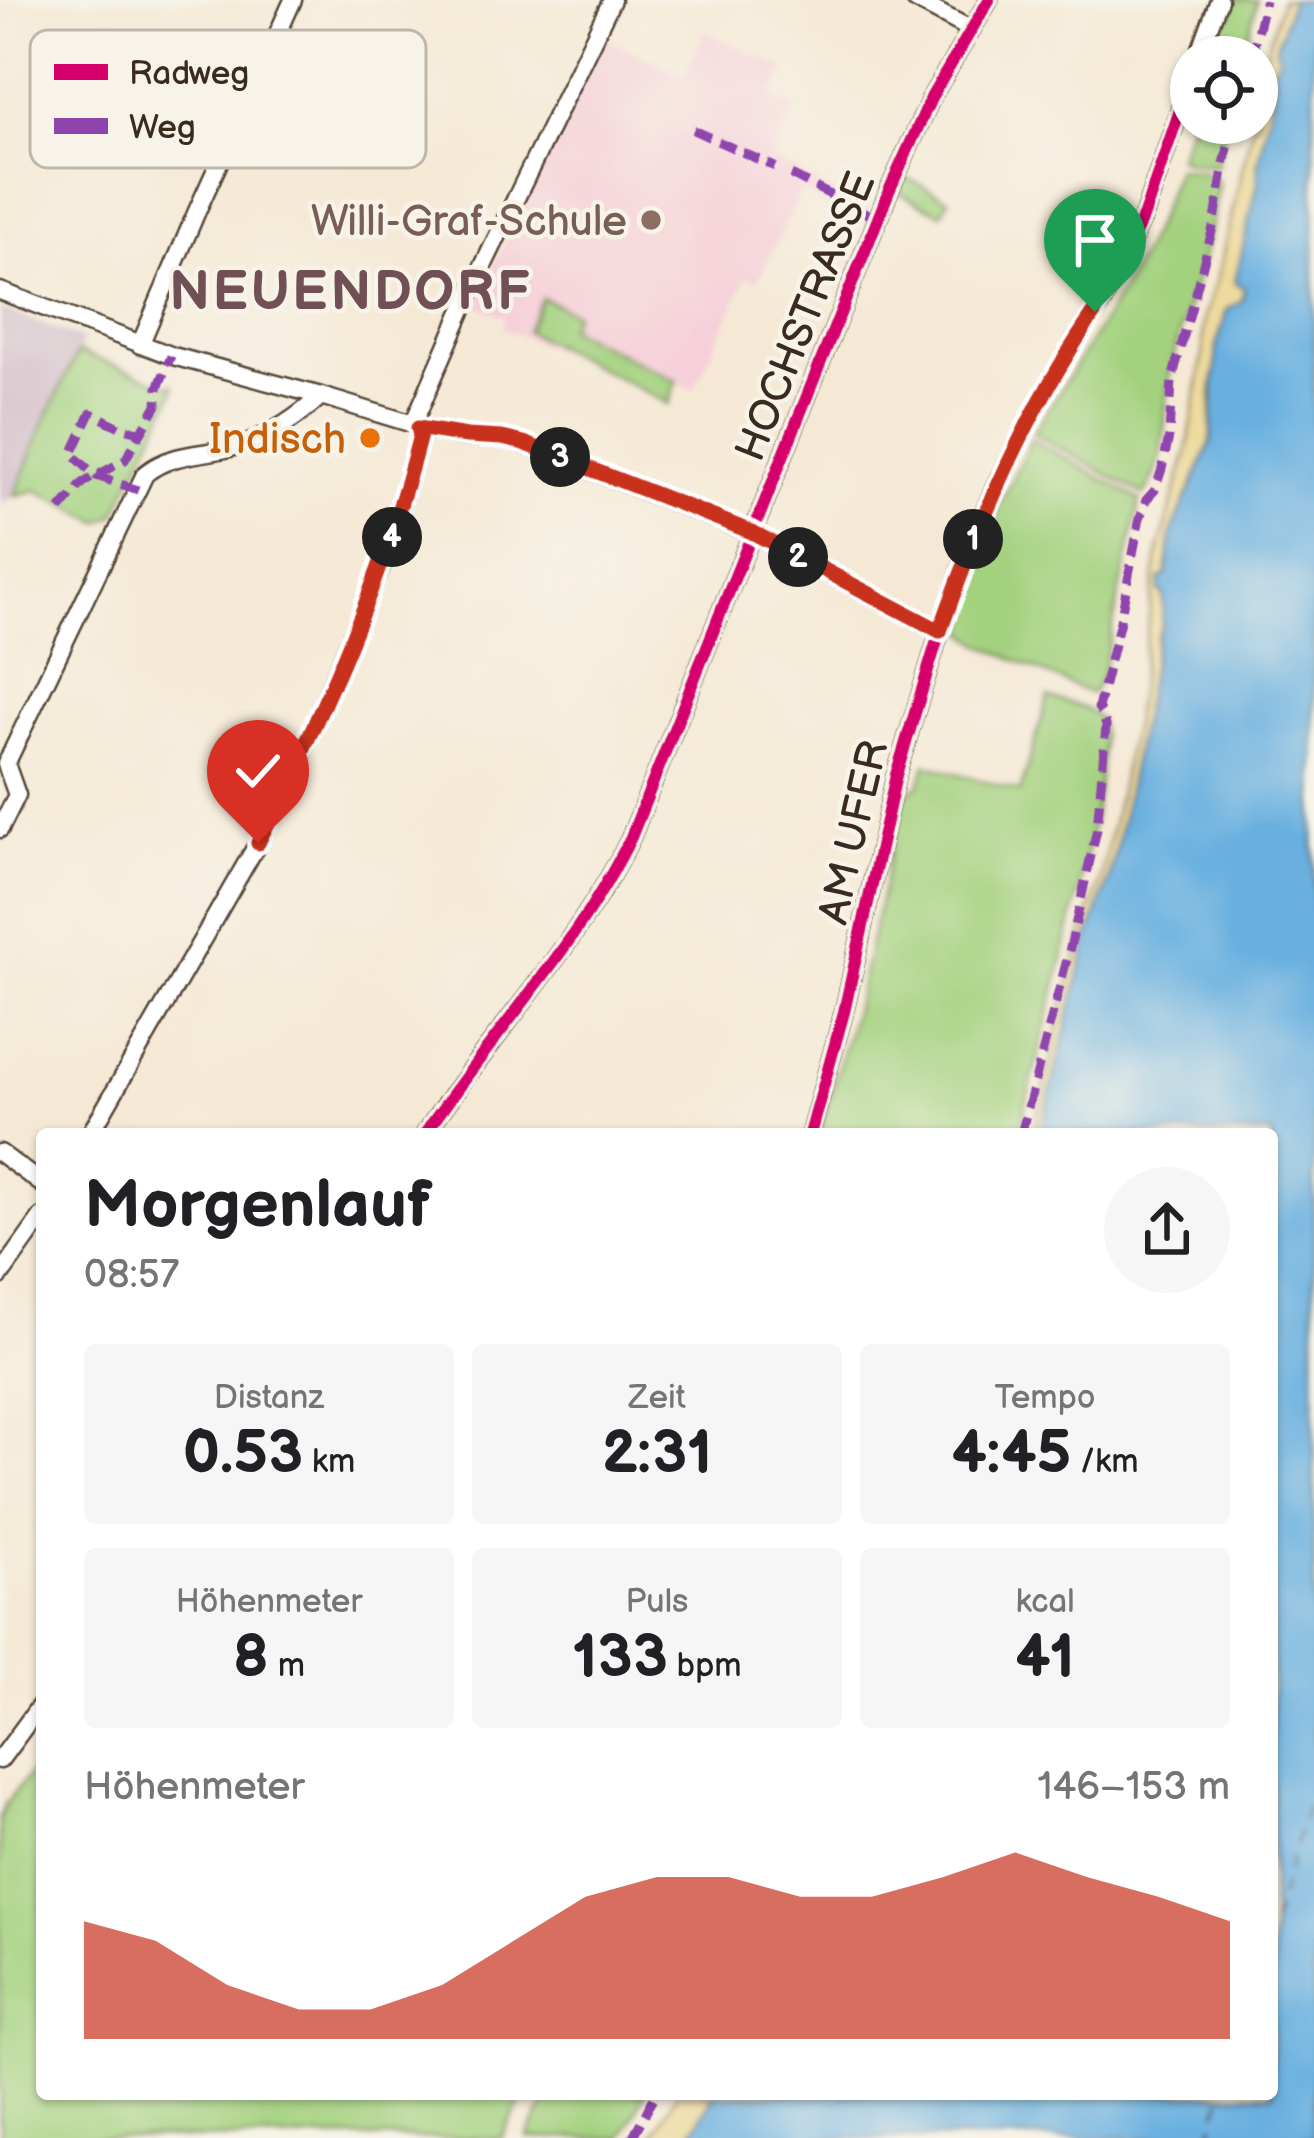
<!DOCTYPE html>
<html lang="de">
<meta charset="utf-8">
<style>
:root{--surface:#fff;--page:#f6f6f6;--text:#202124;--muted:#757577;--accent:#c8321e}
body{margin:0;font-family:"Balsamiq Sans",sans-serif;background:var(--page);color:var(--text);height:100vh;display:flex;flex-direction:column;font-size:45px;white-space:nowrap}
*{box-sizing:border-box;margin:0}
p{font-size:39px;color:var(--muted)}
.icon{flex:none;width:66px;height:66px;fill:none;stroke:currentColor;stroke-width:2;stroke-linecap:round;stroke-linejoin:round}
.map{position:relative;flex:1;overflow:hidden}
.details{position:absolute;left:36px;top:1128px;width:1242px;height:972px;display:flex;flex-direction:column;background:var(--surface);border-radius:12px;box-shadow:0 3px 9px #0004}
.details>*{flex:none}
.controls{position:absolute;left:1170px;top:36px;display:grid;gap:24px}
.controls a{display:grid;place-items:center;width:108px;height:108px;border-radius:50%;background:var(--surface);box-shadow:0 3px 9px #0004;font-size:60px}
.pin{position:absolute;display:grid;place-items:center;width:102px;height:102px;color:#fff;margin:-123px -51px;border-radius:50% 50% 50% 0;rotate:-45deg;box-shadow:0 0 12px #0007}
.pin .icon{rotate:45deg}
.km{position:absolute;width:60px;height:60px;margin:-30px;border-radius:50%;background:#222;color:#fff;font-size:33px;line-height:60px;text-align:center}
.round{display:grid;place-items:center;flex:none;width:126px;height:126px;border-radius:63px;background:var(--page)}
.head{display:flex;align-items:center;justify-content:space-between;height:204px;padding:0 48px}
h1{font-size:66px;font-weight:600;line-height:90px}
.figures{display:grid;grid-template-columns:repeat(3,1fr);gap:18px;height:204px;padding:12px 48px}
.figures div{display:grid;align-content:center;border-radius:12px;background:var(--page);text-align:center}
.figures b{font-size:60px;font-weight:600}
.figures small{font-size:33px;font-weight:400}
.figures p{font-size:33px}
.chart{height:336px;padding:24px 48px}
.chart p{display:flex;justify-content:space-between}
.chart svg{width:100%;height:216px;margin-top:12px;fill:var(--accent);opacity:.7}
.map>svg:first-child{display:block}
.built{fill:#f6cfd8}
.industrial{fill:#d1bdca}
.green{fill:#a3d17e;stroke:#6f7e4e;stroke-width:3}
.sand{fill:#eeda9e;stroke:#94825e;stroke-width:3}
.water{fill:#69b0e0;stroke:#526d7f;stroke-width:3}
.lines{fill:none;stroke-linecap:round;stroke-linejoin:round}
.ferry{stroke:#4b5962;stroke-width:3;stroke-dasharray:15 12;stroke-linecap:butt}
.minor-casing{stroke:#574739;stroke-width:21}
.minor{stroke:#fff;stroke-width:16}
.quiet{stroke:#8e44ad;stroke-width:9;stroke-dasharray:18 9;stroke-linecap:butt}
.cycleway-casing{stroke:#f7f3e8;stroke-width:20}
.cycleway{stroke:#d6006c;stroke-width:12}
.route-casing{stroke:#fff;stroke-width:24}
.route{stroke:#c8321e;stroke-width:15}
.education-dot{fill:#8d6e63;stroke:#f7f3e8;stroke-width:4.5}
.food-dot{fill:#e8710a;stroke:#f7f3e8;stroke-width:4.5}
.labels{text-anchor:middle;stroke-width:9;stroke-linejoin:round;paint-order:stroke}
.education-label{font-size:42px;fill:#785e54;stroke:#f7f3e8;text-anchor:end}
.street-label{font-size:42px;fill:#3b2a1e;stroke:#f7f3e8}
.food-label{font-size:42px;fill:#c56008;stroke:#f7f3e8;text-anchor:end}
.district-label{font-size:54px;font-weight:bold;letter-spacing:3px;fill:#705054;stroke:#f7f3e8}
.key{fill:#f7f3e8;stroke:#bfb7ab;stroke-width:3}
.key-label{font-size:33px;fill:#3b2a1e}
</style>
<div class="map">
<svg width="1314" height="2138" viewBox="0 0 1314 2138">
<rect width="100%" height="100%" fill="#f7f3e8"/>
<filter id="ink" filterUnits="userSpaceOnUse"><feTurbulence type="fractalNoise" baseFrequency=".00833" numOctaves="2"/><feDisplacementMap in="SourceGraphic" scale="24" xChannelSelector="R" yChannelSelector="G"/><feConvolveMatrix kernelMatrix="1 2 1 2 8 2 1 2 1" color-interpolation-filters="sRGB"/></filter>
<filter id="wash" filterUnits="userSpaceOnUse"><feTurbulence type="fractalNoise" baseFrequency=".004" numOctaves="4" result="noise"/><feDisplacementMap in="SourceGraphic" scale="48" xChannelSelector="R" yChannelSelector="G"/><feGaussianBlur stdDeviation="2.7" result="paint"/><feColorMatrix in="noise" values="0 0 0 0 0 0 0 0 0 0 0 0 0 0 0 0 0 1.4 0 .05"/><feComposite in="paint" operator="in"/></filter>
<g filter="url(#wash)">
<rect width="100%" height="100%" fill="#f5e9d5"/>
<path class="built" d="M705,31L786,69L772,97L795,108L772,159L870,211L866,223L801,192L758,281L747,277L694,390L677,382L669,404L547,345L545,347L502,328L505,318L474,304L604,38L684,75Z"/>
<path class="industrial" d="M0,308L83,340L43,425L15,496L0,504Z"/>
<path class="green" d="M1233,0H1257L1243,57H1211Z
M1191,120V123H1227L1216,166L1187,162L1178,157Z
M1176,168L1206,173L1217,179L1218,186C1210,248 1185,307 1171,368C1161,412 1171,456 1144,495L1033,433C1086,347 1147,264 1176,168Z
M905,177L949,199L942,214L898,192Z
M542,298L574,313L568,328L677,381L669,404L526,331Z
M78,352L171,386L173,383L175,390L115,515L100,522L36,490L15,496L43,425Z
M1031,439L1140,500L1101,679L1091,694L983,645L965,632L978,586L970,568Z
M1048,697C1061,702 1090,706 1098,719C1121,758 1033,1074 1018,1134H820L857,1000L904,796L920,784L926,764L1020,792Z
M42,1759V2094H525L502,2138H0V1819L6,1803Z
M550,2094H645L622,2138H527Z"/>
<path class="sand" d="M1281,0H1291L1276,47L1279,59L1274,65L1273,92L1258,161V182L1242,301L1226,310L1212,392L1211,442L1172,532L1166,577L1160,579V592L1163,594L1162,626L1157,637L1119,834L1109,879L1090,933L1040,1134H1033L1066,996L1087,918L1100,883L1133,724L1158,554L1187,452L1203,355L1204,319L1218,274L1253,123H1257L1261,69Z
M676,2094H714L689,2138H652Z"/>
<path class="water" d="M1291,0H1314V2138H689L714,2094H1272V1134H1040L1090,933L1109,879L1119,834L1157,637L1162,626L1163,594L1159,592L1160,579L1166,577L1172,532L1211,442L1217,345L1227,310L1242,301L1244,288L1235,282L1258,182V161L1273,92L1274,65L1279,59L1276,47Z"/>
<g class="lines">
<path class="ferry" d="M1272,1924L1314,1780
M1210,2138L1223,2094"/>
</g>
</g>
<g filter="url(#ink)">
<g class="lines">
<defs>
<path id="minor" d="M915,0L970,29
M1198,57L1219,0
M0,291L173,356L321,396L413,424L418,428L467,437L502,438L524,444L752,533L940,631
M140,345L197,211L293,0
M413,424L471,291L612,0
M0,829L17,795L6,764L145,474C173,451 205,456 238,446C268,437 298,417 321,396
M90,1134L258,843L302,754L388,550L417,447L420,435L418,428
M425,1134C492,1034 578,946 631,837L889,191L932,96L989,0
M810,1134L844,1012L896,775L940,631L968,551L997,483L1024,432L1075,340L1102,302L1144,215L1191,78
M0,1153L42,1184
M0,1276L42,1217
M0,1760L42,1703"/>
</defs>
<use href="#minor" class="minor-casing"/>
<use href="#minor" class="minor"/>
<path class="quiet" d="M1251,57L1265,0
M693,130L775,167
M791,175L878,219
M138,490L96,476L72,454L91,413L120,427L143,433
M60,510L83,483L125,460L157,405L158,388L171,356
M1021,1134L1071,944L1097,829L1106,726L1103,715L1098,708L1120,621L1140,518L1146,500L1155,490L1162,469L1169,437L1172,380L1215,220L1224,164L1234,123
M632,2138L656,2094"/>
<defs>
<path id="cycleway" d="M425,1134C492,1034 578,946 631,837L889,191L932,96L989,0
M810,1134L844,1012L896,775L940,631L968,551L997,483L1024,432L1075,340L1102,302L1144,215L1191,78"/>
</defs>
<use href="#cycleway" class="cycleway-casing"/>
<use href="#cycleway" class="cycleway"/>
</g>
</g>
<g class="lines" filter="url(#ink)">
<defs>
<path id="route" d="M258,843C323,712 384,577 420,435L418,428L467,436L502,438L524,443L752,532L940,631C980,519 1027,410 1095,312"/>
</defs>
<use href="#route" class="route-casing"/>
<use href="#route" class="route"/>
</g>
<circle class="education-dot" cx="651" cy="220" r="12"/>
<circle class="food-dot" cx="370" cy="438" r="12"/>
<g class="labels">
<g class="education-label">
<text x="627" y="235">Willi-Graf-Schule</text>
</g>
<g class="street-label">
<text transform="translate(804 316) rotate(-68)" y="15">HOCHSTRASSE</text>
<text transform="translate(852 832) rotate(-77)" y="15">AM UFER</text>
</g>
<g class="food-label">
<text x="346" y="453">Indisch</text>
</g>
<g class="district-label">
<text x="351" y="309">NEUENDORF</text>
</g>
</g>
<rect x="30" y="30" width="396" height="138" rx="18" class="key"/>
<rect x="54" y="64" width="54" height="16" fill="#d6006c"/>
<rect x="54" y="118" width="54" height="16" fill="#8e44ad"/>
<g class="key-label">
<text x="129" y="84">Radweg</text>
<text x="129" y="138">Weg</text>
</g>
</svg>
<div class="controls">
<a><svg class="icon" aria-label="locate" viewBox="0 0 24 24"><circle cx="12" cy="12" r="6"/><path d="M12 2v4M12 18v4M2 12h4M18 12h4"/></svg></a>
</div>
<div class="pin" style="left:1095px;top:312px;background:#1e9e55"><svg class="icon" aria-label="arrive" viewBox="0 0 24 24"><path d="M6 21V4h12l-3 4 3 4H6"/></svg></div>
<div class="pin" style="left:258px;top:843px;background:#d93025"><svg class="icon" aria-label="check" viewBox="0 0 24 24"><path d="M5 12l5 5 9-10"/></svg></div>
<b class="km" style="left:973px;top:539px">1</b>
<b class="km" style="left:798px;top:557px">2</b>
<b class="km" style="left:560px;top:457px">3</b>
<b class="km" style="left:392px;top:537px">4</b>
<section class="details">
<div class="head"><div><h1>Morgenlauf</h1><p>08:57</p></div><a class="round"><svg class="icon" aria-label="share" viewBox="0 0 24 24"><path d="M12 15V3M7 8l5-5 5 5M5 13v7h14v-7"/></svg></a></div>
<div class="figures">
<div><p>Distanz</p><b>0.53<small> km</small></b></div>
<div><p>Zeit</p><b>2:31</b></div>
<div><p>Tempo</p><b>4:45<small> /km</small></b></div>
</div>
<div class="figures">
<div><p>Höhenmeter</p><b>8<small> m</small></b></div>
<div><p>Puls</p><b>133<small> bpm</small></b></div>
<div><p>kcal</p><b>41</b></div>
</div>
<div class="chart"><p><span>Höhenmeter</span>146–153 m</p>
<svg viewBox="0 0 160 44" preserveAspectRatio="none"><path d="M0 44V20L10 24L20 33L30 38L40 38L50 33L60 24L70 15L80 11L90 11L100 15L110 15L120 11L130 6L140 11L150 15L160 20V44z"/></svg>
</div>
</section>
</div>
